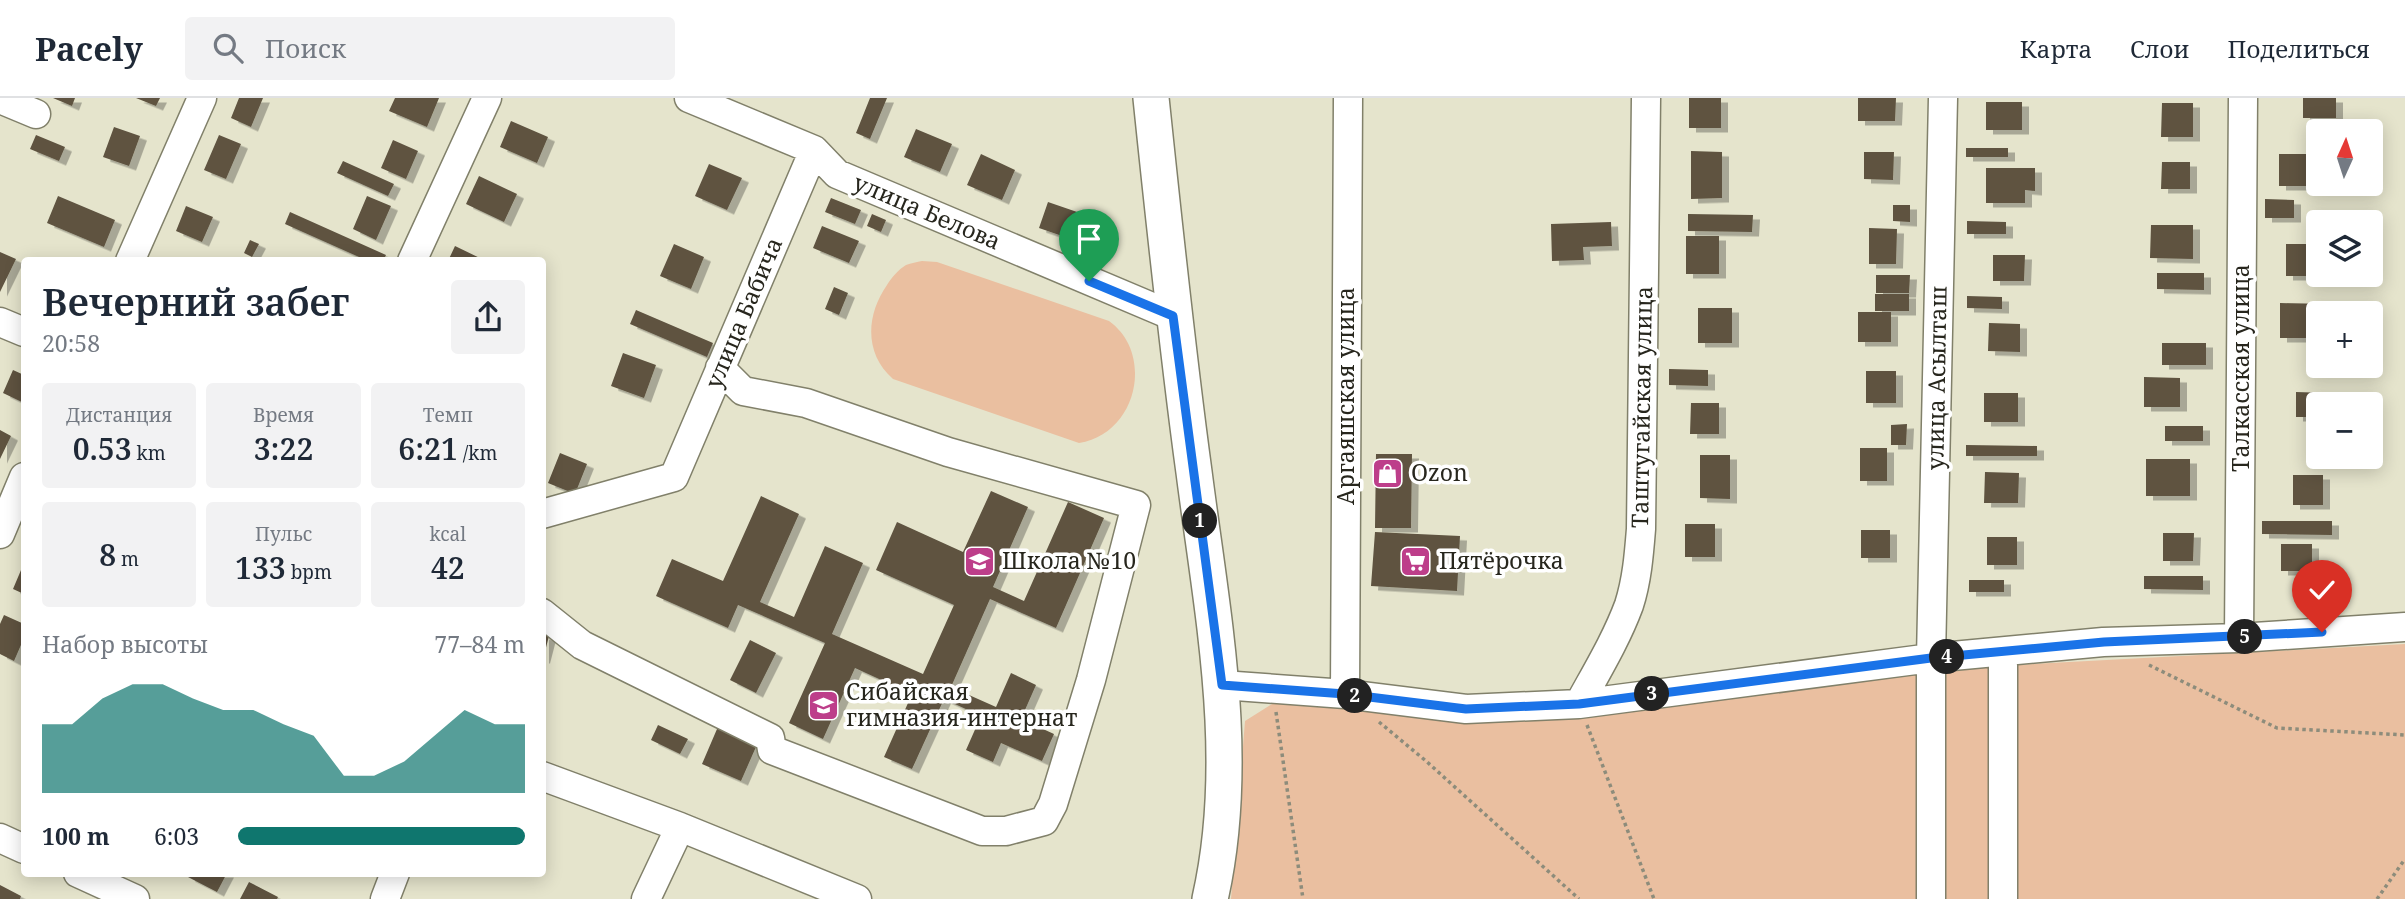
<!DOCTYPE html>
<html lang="ru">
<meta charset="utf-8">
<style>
:root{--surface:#fff;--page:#f2f2f3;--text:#1f2937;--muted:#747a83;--line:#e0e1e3;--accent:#0f766e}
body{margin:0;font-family:"Noto Serif",serif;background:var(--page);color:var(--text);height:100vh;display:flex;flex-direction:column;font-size:26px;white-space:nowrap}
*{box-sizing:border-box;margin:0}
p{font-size:23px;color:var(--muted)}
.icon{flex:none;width:38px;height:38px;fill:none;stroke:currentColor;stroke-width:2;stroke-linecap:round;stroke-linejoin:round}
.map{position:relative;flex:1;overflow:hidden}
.details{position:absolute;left:21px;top:159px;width:525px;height:620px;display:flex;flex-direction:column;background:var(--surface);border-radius:7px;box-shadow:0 4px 18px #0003}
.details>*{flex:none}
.needle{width:46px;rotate:3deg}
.controls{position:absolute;left:2306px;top:21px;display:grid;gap:14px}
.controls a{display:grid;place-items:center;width:77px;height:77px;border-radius:7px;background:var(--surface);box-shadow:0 4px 18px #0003;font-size:35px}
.pin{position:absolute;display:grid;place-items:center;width:60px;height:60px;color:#fff;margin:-72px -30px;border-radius:50% 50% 50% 0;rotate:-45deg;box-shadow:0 0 7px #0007}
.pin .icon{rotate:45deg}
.km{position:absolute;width:35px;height:35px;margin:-18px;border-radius:50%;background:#222;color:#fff;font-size:19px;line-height:35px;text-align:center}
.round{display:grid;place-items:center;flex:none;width:74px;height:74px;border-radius:7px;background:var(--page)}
.summary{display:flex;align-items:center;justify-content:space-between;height:119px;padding:0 21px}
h1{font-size:38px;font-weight:600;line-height:52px}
.metrics{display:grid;grid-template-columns:repeat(3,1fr);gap:10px;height:119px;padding:7px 21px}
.metrics div{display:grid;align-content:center;border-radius:7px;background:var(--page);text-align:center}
.metrics b{font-size:30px;font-weight:600}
.metrics small{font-size:19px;font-weight:400}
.metrics p{font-size:19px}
.chart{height:196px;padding:14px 21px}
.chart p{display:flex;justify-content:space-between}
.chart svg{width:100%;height:126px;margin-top:7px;fill:var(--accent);opacity:.7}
ul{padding:0 21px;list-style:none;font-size:23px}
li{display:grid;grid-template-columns:112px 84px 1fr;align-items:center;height:52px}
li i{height:18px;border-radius:9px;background:var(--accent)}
header{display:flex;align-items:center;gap:42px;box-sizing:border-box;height:98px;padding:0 35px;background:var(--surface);border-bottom:2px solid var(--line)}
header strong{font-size:33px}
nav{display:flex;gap:38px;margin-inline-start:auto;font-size:24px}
.search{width:490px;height:63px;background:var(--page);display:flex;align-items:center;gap:18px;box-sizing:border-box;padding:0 24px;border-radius:7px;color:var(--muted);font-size:26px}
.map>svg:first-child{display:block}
.green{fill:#eabfa0}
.building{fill:#5e5340;filter:url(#shadow)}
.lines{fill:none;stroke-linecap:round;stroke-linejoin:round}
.minor-casing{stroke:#81806a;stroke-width:31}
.major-casing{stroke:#81806a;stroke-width:38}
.path{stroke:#8d8c7b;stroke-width:3.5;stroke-dasharray:3.5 3.5;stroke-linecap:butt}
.minor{stroke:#fff;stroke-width:28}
.major{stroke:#fff;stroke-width:35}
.route-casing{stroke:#fff;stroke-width:14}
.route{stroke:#1a73e8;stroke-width:9}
.labels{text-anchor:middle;stroke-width:7;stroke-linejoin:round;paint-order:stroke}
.street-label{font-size:23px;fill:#27261d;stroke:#fff}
.poi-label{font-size:23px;fill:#27261d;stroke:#fff;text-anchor:start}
</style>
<header>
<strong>Pacely</strong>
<div class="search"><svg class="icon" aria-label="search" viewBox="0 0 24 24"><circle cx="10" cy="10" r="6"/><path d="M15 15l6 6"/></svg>Поиск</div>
<nav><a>Карта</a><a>Слои</a><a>Поделиться</a></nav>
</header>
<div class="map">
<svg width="2405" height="801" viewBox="0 0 2405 801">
<defs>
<filter id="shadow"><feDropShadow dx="7" dy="4.5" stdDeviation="0" flood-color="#0004"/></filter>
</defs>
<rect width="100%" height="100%" fill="#e5e4cc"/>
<path class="green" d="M922,163L937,164L1109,223C1155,256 1137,336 1079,345L893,281C864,256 866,217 887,187C892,179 898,172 906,167C911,165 917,164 922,163Z
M2405,546V801H1231L1245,623L1283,599L1476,601L1941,571Z"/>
<path class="building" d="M53,0H75L72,8Z
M136,0H160L156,8Z
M239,0H263L251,29L231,20Z
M395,0H439L427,29L389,13Z
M870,0H887L870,41L856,35Z
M1689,0H1721V30H1689Z
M1858,0H1896L1895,23H1858Z
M2303,0H2336V20H2303Z
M1986,4H2022V32H1986Z
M2162,5H2193V39H2161Z
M511,23L548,39L537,65L500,49Z
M114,29L140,38L129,68L103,59Z
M916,31L952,46L940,74L904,59Z
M36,37L65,49L59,63L30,51Z
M219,37L241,46L226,81L204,72Z
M393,42L418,53L406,81L381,70Z
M1966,50H2008V59H1966Z
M1691,53L1722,54V100L1691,101Z
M1864,54H1894L1893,82L1864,81Z
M981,56L1015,72L1002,102L967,87Z
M2279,56H2319V88H2279Z
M343,63L394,86L388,98L337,75Z
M2162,64H2190V91H2161Z
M709,66L742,80L727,112L695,98Z
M1986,70H2035V93L2025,92V105H1986Z
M479,78L517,96L504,124L466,106Z
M58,98L115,122L104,149L47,125Z
M367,98L391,108L376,142L353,131Z
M831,100L861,112L855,126L825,114Z
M2265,101L2294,102V120H2265Z
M1048,104L1080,115L1071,141L1039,130Z
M1893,107H1910V124L1893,123Z
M186,108L213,119L202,144L176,133Z
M290,114L386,157L383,163H368L285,126Z
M872,116L886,122L881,134L867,128Z
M1688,116L1753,117L1752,134L1688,133Z
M1967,123L2006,124V136H1967Z
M1611,124L1612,148L1583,149L1584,162L1552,163L1551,126Z
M2151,127H2193V161L2150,160Z
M822,128L859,143L849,165L813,150Z
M1869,130L1897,131L1896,166H1869Z
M1686,138H1719V176H1686Z
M250,142L259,146L252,159L244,155Z
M674,146L704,159L691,191L660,178Z
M2286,146H2319V178H2286Z
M455,148L486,163H448Z
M0,154L16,161L0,194Z
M1993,157H2025L2024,183H1993Z
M2157,175H2204V192L2157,191Z
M1876,177H1910L1909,195H1876Z
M834,189L848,195L839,217L825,211Z
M1875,196H1909V213H1875Z
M1967,198L2002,199V211L1967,210Z
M2280,205L2331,206V215H2319V240H2280Z
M1698,210H1732V245H1698Z
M636,212L713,245L707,259L630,226Z
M1858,214H1891V244H1858Z
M1989,225L2020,226V254L1988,253Z
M2162,245H2206V267H2162Z
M623,255L656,267L644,300L611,288Z
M1669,271L1708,272V288L1669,287Z
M13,272L24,277V305L3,295Z
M1866,273H1896V305H1866Z
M2144,279L2180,280V309H2144Z
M2296,294L2328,295V306H2319V319H2296Z
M1984,295H2018V324H1984Z
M1691,305H1719V336H1690Z
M1907,326L1906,347H1891V327Z
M2165,328H2203V343H2165Z
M0,332L11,338L0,361Z
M1966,347L2037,348V358H1966Z
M1860,350H1887V383H1860Z
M560,355L587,366L575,396L548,385Z
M1376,356H1412L1411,430H1375Z
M1700,357H1730V401L1700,400Z
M2146,361H2190V398H2146Z
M1985,374L2019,375L2018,405H1984Z
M2293,377H2323V407H2293Z
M991,393L1028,409L993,489L1024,503L1068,404L1104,420L1056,530L990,501L951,589L996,609L1011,575L1036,587L1021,621L1054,636L1042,663L1001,645L993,664L966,652L981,618L944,601L912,671L884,659L912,596L855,570L823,641L789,625L825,545L738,507L728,530L656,498L672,461L723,483L761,398L799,416L760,504L794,519L825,448L863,465L832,536L923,576L954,507L876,472L897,424L963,454Z
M2262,423H2332V437L2262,436Z
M1685,426H1715V459H1685Z
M1861,432H1890V460H1861Z
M1375,434L1460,438L1457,493L1371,488Z
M2163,435H2194L2193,463H2163Z
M1987,439H2017V467H1987Z
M2281,446H2312V473H2281Z
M24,465V496L13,491Z
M2144,478H2203V492L2144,491Z
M1969,482H2004V494H1969Z
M4,517L24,526V540L14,563L0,556V526Z
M542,537L549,538L543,561H542Z
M750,542L776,555L756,595L730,582Z
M720,624L759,642L741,683L702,666Z
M658,627L688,641L680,656L651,642Z
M190,775H227L217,794L188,779Z
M249,784L278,799L277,801H240Z
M0,787L21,798L20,801H0Z"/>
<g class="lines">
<defs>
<path id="minor" d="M689,0L814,52L837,76L1173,218
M0,1L36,16
M130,163L202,0
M412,163L487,0
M0,224L24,234
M542,416L674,379L814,52
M0,436L24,379
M542,515L582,547L770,640L772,652L982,733H1006L1044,723L1053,706L1091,582L1136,407L948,354L806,305L743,293L720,270
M2239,540L2243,0
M1222,587L1345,596L1466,611L1579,606L1931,560L2103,544L2239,540L2405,529
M1345,596L1348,0
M1579,606C1597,573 1616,542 1629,507C1637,482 1639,456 1641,431L1646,0
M542,678L680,729L857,801
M0,740L24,751
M78,775L135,801
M385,801L395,775
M646,801L680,729
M1931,801V560L1943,0
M2003,801V554"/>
<path id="major" d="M1151,0C1164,125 1177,250 1194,374C1212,515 1242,660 1210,801"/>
</defs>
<use href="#minor" class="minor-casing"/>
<use href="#major" class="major-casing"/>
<path class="path" d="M2149,567L2277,630L2405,637
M1276,614L1303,801
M1379,624L1426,663L1579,801
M1587,627L1654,801
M2377,801L2405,761"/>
<use href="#minor" class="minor"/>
<use href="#major" class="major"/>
</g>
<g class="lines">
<defs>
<path id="route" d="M1089,183L1173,218L1222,587L1345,596L1466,611L1579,606L1931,560L2104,544L2322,534"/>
</defs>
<use href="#route" class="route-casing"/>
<use href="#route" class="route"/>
</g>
<defs>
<symbol id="shop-square" viewBox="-11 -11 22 22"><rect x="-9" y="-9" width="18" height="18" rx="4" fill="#bd3e8a" stroke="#fff"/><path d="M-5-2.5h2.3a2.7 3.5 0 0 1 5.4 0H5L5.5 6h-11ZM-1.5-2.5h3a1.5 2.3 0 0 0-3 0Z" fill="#fff"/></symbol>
<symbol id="school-square" viewBox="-11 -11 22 22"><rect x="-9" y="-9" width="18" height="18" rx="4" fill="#bd3e8a" stroke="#fff"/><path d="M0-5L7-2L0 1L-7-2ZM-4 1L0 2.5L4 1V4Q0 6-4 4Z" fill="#fff"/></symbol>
<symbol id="supermarket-square" viewBox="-11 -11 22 22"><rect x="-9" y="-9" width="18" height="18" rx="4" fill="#bd3e8a" stroke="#fff"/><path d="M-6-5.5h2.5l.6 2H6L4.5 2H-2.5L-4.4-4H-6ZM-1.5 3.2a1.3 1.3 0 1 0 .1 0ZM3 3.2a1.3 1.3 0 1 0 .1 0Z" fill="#fff"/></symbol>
</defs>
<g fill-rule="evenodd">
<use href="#shop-square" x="1370" y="358" width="35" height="35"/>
<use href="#school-square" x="962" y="446" width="35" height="35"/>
<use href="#supermarket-square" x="1398" y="446" width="35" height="35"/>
<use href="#school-square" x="806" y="590" width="35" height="35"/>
</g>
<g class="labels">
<g class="street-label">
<text transform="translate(927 114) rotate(23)" y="8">улица Белова</text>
<text transform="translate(744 215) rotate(-67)" y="8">улица Бабича</text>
<text transform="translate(2241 270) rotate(-90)" y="8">Талкасская улица</text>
<text transform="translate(1937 280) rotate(-89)" y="8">улица Асылташ</text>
<text transform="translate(1346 298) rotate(-90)" y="8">Аргаяшская улица</text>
<text transform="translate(1642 309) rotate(-89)" y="8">Таштугайская улица</text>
</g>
<g class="poi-label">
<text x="1411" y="383">Ozon</text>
<text x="1002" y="471">Школа №10</text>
<text x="1439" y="471">Пятёрочка</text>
<text x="846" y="602">Сибайская<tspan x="846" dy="26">гимназия-интернат</tspan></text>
</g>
</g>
</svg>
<div class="controls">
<a><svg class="needle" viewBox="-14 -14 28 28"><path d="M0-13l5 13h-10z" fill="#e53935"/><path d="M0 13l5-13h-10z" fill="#747a83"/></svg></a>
<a><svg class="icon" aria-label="layers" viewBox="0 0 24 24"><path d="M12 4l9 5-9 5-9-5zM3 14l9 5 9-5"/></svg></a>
<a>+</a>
<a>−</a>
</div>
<div class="pin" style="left:1089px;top:183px;background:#1e9e55"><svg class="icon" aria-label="arrive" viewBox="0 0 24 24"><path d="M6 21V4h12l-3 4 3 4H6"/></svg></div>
<div class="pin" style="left:2322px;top:534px;background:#d93025"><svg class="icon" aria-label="check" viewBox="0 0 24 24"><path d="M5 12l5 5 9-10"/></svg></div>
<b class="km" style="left:1200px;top:423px">1</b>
<b class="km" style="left:1355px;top:598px">2</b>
<b class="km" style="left:1652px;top:596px">3</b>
<b class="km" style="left:1947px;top:559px">4</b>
<b class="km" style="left:2245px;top:539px">5</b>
<section class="details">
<div class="summary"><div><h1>Вечерний забег</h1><p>20:58</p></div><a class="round"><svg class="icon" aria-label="share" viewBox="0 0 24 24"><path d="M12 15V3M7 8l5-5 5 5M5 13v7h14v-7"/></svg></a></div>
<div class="metrics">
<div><p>Дистанция</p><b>0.53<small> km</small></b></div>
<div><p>Время</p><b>3:22</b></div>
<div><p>Темп</p><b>6:21<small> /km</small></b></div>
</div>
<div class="metrics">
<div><b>8<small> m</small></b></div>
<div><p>Пульс</p><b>133<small> bpm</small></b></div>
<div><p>kcal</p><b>42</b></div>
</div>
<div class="chart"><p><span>Набор высоты</span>77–84 m</p>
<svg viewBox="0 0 160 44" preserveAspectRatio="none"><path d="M0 44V20L10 20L20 11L30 6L40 6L50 11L60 15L70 15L80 20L90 24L100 38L110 38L120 33L130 24L140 15L150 20L160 20V44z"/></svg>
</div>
<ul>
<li><b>100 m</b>6:03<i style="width:100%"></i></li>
</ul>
</section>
</div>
